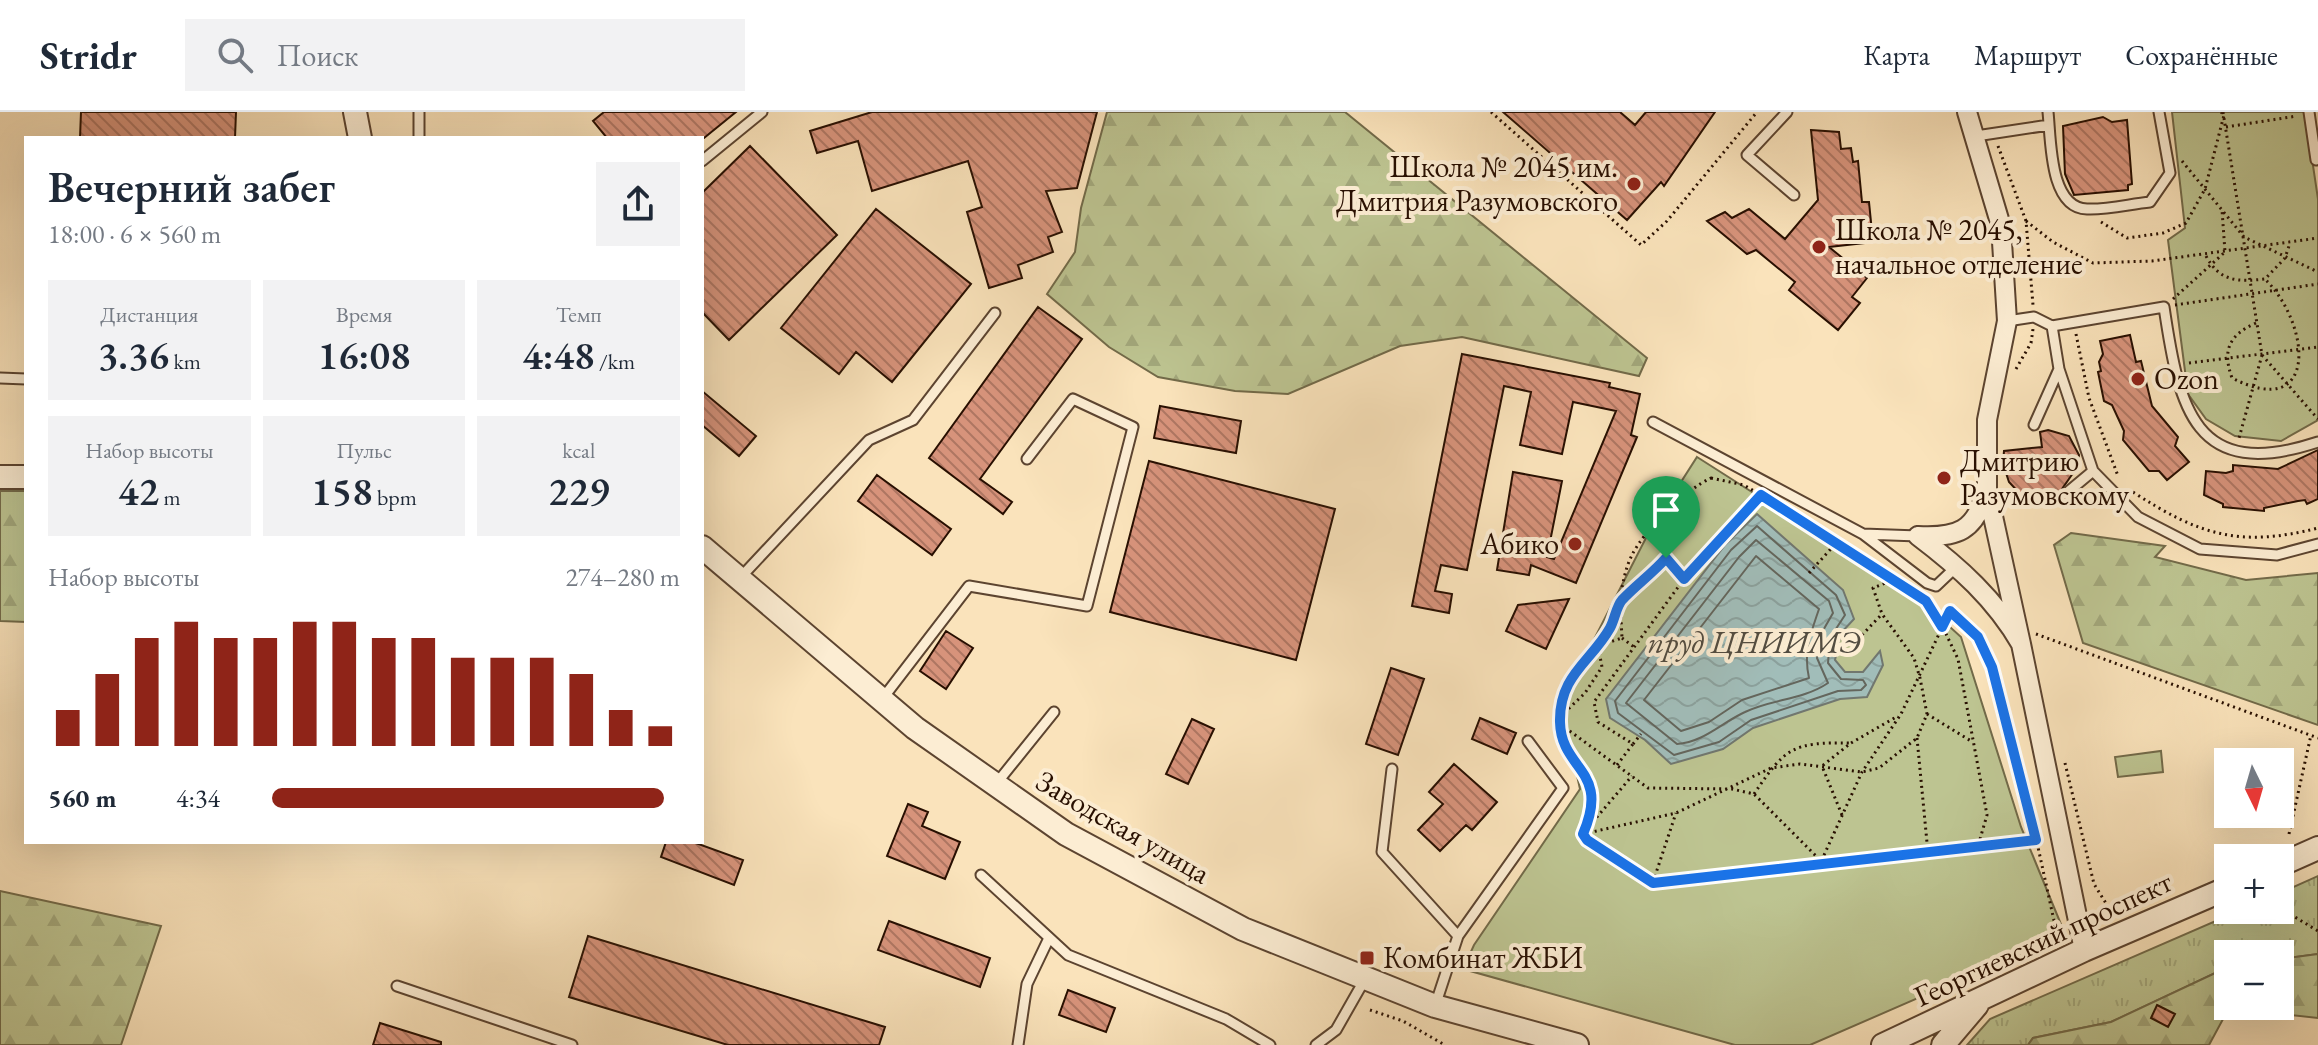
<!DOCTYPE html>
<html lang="ru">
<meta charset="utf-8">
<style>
:root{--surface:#fff;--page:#f2f2f3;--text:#1f2937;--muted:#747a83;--line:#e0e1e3;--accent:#8f2418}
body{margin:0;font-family:"EB Garamond",serif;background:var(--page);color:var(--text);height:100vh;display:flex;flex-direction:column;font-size:30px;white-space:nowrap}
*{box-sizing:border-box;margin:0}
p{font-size:26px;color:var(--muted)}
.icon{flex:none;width:44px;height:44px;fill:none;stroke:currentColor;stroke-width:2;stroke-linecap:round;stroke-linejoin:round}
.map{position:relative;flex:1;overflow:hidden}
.drawer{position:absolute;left:24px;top:24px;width:680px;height:708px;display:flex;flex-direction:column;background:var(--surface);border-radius:0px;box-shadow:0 8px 32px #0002}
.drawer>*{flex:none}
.needle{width:52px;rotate:175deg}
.fabs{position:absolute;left:2214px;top:636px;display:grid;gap:16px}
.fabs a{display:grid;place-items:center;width:80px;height:80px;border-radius:0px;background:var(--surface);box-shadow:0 8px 32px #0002;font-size:40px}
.pin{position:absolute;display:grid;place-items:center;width:68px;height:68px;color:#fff;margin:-82px -34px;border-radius:50% 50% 50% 0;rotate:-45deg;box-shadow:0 0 8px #0007}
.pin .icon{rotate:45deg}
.round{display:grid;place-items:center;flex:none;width:84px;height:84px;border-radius:0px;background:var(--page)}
.overview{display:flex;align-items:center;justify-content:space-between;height:136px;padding:0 24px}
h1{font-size:44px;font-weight:600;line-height:60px}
.metrics{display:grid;grid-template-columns:repeat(3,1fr);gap:12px;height:136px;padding:8px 24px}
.metrics div{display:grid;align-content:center;border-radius:0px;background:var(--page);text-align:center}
.metrics b{font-size:40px;font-weight:600}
.metrics small{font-size:22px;font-weight:400}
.metrics p{font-size:22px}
.chart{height:224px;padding:16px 24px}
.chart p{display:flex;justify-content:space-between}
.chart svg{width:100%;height:144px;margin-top:8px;stroke:var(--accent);stroke-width:6}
ul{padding:0 24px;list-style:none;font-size:26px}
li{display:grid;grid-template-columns:128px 96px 1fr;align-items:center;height:60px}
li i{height:20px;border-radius:10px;background:var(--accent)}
header{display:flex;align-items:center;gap:48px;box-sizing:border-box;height:112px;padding:0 40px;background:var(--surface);border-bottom:2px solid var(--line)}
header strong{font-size:38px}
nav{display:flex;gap:44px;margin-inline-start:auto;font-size:28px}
.search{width:560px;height:72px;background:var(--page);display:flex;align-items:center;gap:20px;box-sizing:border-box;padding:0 28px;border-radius:0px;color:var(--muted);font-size:30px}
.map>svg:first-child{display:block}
.grass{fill:url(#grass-tufts);stroke:#726a49;stroke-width:2}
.forest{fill:url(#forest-firs);stroke:#726a49;stroke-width:2}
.park{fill:#bdc491;stroke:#726a49;stroke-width:2}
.water{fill:url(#water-waves);stroke:#71776f;stroke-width:2}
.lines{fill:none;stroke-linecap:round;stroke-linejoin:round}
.shore{stroke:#64665d;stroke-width:2}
.building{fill:url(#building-back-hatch);stroke:#280f01;stroke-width:2}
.service-casing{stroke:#5c4430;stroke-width:13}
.minor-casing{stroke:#5c4430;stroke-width:22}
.tertiary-casing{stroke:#5c4430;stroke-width:26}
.path{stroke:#280f01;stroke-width:3;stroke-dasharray:2 4;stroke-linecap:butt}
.service{stroke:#fcedd3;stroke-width:9}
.minor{stroke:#fcedd3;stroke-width:18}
.tertiary{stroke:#fcedd3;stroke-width:22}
.route-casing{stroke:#fff;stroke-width:16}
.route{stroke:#1a73e8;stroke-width:10}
.poi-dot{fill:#8f2418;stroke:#fcedd3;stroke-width:3}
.labels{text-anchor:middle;stroke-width:8;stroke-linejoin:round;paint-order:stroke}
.poi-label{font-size:30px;fill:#280f01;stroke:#fcedd3;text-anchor:start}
.street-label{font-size:30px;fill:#280f01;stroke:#fcedd3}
.water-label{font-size:32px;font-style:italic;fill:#524c41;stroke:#fcedd3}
</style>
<header>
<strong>Stridr</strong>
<div class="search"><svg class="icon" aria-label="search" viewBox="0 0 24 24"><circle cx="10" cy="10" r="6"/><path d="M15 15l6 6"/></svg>Поиск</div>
<nav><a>Карта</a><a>Маршрут</a><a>Сохранённые</a></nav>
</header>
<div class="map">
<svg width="2318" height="933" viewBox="0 0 2318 933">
<defs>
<pattern id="grass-tufts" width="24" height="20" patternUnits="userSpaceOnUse" patternTransform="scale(2)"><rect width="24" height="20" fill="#bdc491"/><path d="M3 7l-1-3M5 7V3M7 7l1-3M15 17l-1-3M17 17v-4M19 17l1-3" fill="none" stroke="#a2a77b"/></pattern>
<pattern id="forest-firs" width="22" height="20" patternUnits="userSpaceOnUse" patternTransform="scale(2)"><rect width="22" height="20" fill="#bdc491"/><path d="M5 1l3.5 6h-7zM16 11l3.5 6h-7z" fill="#a2a77b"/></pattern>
<pattern id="water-waves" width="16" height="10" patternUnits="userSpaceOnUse" patternTransform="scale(2)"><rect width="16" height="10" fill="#a1bdb9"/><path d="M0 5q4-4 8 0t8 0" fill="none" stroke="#8ba19d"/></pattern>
<pattern id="building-back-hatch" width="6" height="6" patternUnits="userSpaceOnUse" patternTransform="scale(2)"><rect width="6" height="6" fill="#d7937b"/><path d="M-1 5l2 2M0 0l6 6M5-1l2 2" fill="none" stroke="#ae7662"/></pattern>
</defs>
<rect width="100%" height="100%" fill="#fae3bb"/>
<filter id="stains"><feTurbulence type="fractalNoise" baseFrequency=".0025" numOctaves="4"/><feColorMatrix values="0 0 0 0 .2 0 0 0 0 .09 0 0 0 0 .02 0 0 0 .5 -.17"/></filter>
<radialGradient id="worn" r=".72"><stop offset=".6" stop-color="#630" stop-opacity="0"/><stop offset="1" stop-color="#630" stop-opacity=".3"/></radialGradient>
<path class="grass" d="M2318,764V842L2280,847V842H2228V855L2111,910L2033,926L2028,933H1967L1990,907L2241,798H2280V781Z"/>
<path class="forest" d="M1107,0H1345L1647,246L1639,264L1462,225L1400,234L1288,282L1235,279L1158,265L1109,235L1047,182L1075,140L1081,96Z
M0,379H26V510L0,509Z
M2071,421L2165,434L2155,445L2246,468L2318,461V613L2083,531L2054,433Z
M0,779L161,814L121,933H0Z
M2318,842V906L2229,896L2209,933H2028L2033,926L2111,910L2228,855V894H2280V847Z"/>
<path class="park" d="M2172,0H2305L2318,87V308L2281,329L2235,324L2206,307L2188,282L2168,128L2185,116Z
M1697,345L1917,485L1961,525L2021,715L2065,822L1810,933H1735L1463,857L1474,833L1580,677L1561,592L1649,420Z
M2161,639L2163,660L2118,665L2115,645Z"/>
<path class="water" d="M1757,402L1843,478L1854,507L1841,521L1835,548L1845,560H1863L1880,539L1883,553L1867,585L1840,587L1753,616L1723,637L1671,652L1645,628L1610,606L1606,587L1725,433Z"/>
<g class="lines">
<path class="shore" d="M1757,414L1836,483L1845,503L1830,526L1828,551L1841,567L1863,568L1866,573L1861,578L1838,579L1751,608L1719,630L1674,643L1618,601L1615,589L1731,438Z
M1756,428L1829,489L1833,501L1821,522L1817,546L1828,571C1803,588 1771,587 1745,600C1721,611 1704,630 1677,632L1626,591L1739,445Z
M1756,444L1819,497C1811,521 1803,539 1809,566L1742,588L1709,610L1681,619L1644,588Z"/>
</g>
<path class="building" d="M81,0H236L235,26H80Z
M604,0H736L704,26H607L593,9Z
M872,0H1097L1077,76L1046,79L1062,120L1048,125L1053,140L1018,153L1022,166L989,176L967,100L982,95L968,49L872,79L858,29L817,41L810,19Z
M1503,0H1620L1635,13L1646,0H1715L1664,74L1661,70L1627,108Z
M2103,5L2112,10L2127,8L2132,72L2128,73V78L2074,83L2065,62L2063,14Z
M1811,18L1839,20L1841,37L1851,36L1853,50L1858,49L1862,90H1869L1873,130L1829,135L1867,166L1852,185L1860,191L1838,218L1789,178L1795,170L1756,138L1747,142L1707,109L1725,100L1732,106L1749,97L1785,127L1818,88Z
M750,34L837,123L729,228L702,200V81Z
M876,97L971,172L892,270L856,240L839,262L781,216Z
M1038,195L1082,227L980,367L1012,390L1003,402L929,346Z
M2130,223L2136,250L2141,249L2152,294L2178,325L2175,334L2189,350L2167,368L2159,359H2149L2123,328L2124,319L2112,293L2104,289L2098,260L2101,259L2099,250L2103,242L2100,229Z
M1462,242L1610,271L1609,275L1640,282L1631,323L1637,325L1576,471L1531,453L1529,463L1497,458L1513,360L1562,369L1547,445L1554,447L1616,299L1573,290L1562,342L1520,333L1531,280L1504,274L1467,458L1441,453L1435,479L1452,482L1449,501L1412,494Z
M702,279L756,324L739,344L702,313Z
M1160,294L1241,309L1236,341L1154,326Z
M2048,318L2069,324L2079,343L2078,354L2062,377L2064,384L2073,387L2056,393L2038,391L2021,383L2009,370L2003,352L2004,339L2042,335L2040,320Z
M2318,338V387L2307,392L2305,388L2298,389L2264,396V399L2223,395V392L2204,383L2206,359L2226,361L2233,359V353L2278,357Z
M1149,349L1335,397L1296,548L1110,500Z
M877,363L951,417L932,443L858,389Z
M1569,487L1546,537L1506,519L1518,493Z
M946,519L973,536L946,577L920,559Z
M1391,556L1424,567L1398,643L1366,632Z
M1480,606L1516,621L1507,642L1472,627Z
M1192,607L1214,617L1188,672L1166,662Z
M1454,652L1497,690L1472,718L1466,713L1440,739L1418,718L1443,692L1429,680Z
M908,692L928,700L922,714L960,730L945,767L887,744Z
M666,730H693L743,748L734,773L661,745Z
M889,809L990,846L980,875L878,838Z
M588,824L885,915L879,933H728L569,885Z
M1068,878L1115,896L1106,920L1059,903Z
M2157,893L2175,902L2168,915L2151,906Z
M380,911L441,930V933H373Z"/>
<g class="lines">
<defs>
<path id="service" d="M1787,0L1747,43L1794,83
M2048,0C2051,27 2049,96 2087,97C2107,98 2130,92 2150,90L2170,61L2159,0
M2309,0L2316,48
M1976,24L2049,13
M419,26V0
M702,49L762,0
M2007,209L2034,205L2052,214
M0,266L26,267
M1653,310L1863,422L1927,471L1936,474L1956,455
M2034,313L2059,257
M2318,330C2194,371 2179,296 2164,195L2052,214L2059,257L2093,359L2138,405L2200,437L2277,443L2318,432
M2069,379L2093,359
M1863,422L1918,424
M740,466L869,328L913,308L995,201
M883,586L969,474L1087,494L1133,315L1073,287L1027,347
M1392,657L1382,740L1458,824
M996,672L1054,600
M981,763L1068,843L1226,907L1270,933
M397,874L572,933
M1435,894L1458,824L1563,676L1528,629
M1018,933L1027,872L1049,826
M1316,933L1336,918L1365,867"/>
<path id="minor" d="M1967,0L2001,114L2007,209L1987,308V377L2021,532
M1918,424C1959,455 1995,487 2021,532L2084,838
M1918,424C1957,426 1976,419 1986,379"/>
<path id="tertiary" d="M355,0L360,26
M0,365H26
M702,435L915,616L1066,722L1243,817L1435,894L1577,933
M2280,753L2318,736
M1883,933L2084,838L2228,776
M1943,933L1977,893"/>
</defs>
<use href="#service" class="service-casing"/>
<use href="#minor" class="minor-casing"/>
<use href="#tertiary" class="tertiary-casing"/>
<path class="path" d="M1491,0L1641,133L1667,109L1757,0
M2223,0L2262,243L2239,326
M2226,15L2297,4
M1998,34L2026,109L2033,193
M2182,49L2244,125L2318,160
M2026,109L2053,130L2093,151L2152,149L2318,126
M2101,110L2127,126L2163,121L2186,111L2205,77L2224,3L2221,0
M2206,144C2220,170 2238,170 2265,167L2285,146L2290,131
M2173,187L2225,140L2222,98
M2175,193L2318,172
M2256,211C2229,223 2222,238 2232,266C2318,310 2312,214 2265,167
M2076,222L2089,286L2118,364
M2262,243L2318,307
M2189,251L2318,235
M2016,257L2031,231L2033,217
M1711,366L1744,373L1774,391L1895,467L1926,489L1936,501L1958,547L1987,703L1978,734L1970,738L1653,771L1587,728L1583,722C1612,656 1559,656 1560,609C1561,557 1593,552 1611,514C1622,492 1621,464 1632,443C1645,417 1685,378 1711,366Z
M2133,380C2199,423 2240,436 2318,416
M1666,446L1684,467
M1809,461L1837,430
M2036,522L2318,626
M1862,523L1882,502
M1622,526L1634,535
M1927,602L1971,629
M1560,605L1585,581L1602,555L1598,534L1622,526L1620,489C1666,453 1681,436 1692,378
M1560,612L1648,676L1732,677L1754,682L1819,747
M1917,626L1928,741
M1633,632L1641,622
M2065,651L2094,772L2112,801
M1617,653L1633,632L1598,610L1594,590L1684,467L1761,383
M1754,682C1785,636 1792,630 1850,631
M1842,703L1822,654L1851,631L1898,604
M1585,719L1632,664
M1583,722L1676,701L1771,656L1800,652L1862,660L1879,656L1917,626L1927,602L1920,566L1914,546L1882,502L1873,476L1895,467
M2289,722L2311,623
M1978,734L2036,728
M1819,754L1862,660L1901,602L1950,499L1978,525L1992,555L2026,680L2058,827
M1653,770L1676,701
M2280,796L2318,819
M1370,898L1403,909L1445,933"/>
<use href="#service" class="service"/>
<use href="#minor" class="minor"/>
<use href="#tertiary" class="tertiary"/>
</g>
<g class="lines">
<defs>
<path id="route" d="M1761,383L1926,489L1942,515L1950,499L1978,525L1992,555L2036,728L1653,771L1587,728L1583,722C1611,657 1561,659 1560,610C1559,563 1591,550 1610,516C1615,507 1616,495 1622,488C1636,473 1653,461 1666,446L1684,467Z"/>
</defs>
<use href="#route" class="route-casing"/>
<use href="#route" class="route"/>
</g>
<g class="poi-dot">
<circle cx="1634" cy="72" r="8"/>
<circle cx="1819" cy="135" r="8"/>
<circle cx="2138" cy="267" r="8"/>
<circle cx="1944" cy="366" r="8"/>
<circle cx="1575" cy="432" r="8"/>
<rect x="1359" y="838" width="16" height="16" rx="4"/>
</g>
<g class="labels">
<g class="poi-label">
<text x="1618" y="65" text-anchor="end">Школа № 2045 им.<tspan x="1618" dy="34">Дмитрия Разумовского</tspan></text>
<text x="1835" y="128">Школа № 2045,<tspan x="1835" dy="34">начальное отделение</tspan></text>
<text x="2154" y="277">Ozon</text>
<text x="1960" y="359">Дмитрию<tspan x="1960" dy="34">Разумовскому</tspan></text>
<text x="1559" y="442" text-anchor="end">Абико</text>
<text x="1383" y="856">Комбинат ЖБИ</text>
</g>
<g class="street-label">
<text transform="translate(1123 715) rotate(30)" y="10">Заводская улица</text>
<text transform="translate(2043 827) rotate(-25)" y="10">Георгиевский проспект</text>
</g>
<g class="water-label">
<text x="1754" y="541">пруд ЦНИИМЭ</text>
</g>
</g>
<rect width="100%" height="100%" filter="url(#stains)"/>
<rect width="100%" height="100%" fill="url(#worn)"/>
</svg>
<div class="fabs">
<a><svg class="needle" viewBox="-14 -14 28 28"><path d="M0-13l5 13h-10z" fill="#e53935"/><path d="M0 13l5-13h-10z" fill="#747a83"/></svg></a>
<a>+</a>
<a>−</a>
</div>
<div class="pin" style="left:1666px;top:446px;background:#1e9e55"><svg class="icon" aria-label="arrive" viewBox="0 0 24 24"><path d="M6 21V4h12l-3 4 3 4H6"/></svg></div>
<section class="drawer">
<div class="overview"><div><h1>Вечерний забег</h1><p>18:00 · 6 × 560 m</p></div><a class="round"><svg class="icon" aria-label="share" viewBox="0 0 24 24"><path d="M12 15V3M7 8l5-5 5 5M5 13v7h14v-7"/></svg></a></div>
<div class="metrics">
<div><p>Дистанция</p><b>3.36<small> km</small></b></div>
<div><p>Время</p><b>16:08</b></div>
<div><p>Темп</p><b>4:48<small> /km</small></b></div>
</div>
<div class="metrics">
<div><p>Набор высоты</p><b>42<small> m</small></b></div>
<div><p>Пульс</p><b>158<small> bpm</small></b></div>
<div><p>kcal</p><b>229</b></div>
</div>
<div class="chart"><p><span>Набор высоты</span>274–280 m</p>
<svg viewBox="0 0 160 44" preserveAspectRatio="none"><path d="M5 44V33M15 44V22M25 44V11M35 44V6M45 44V11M55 44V11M65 44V6M75 44V6M85 44V11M95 44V11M105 44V17M115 44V17M125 44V17M135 44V22M145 44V33M155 44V38"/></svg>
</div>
<ul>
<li><b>560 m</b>4:34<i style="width:96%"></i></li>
</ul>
</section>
</div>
